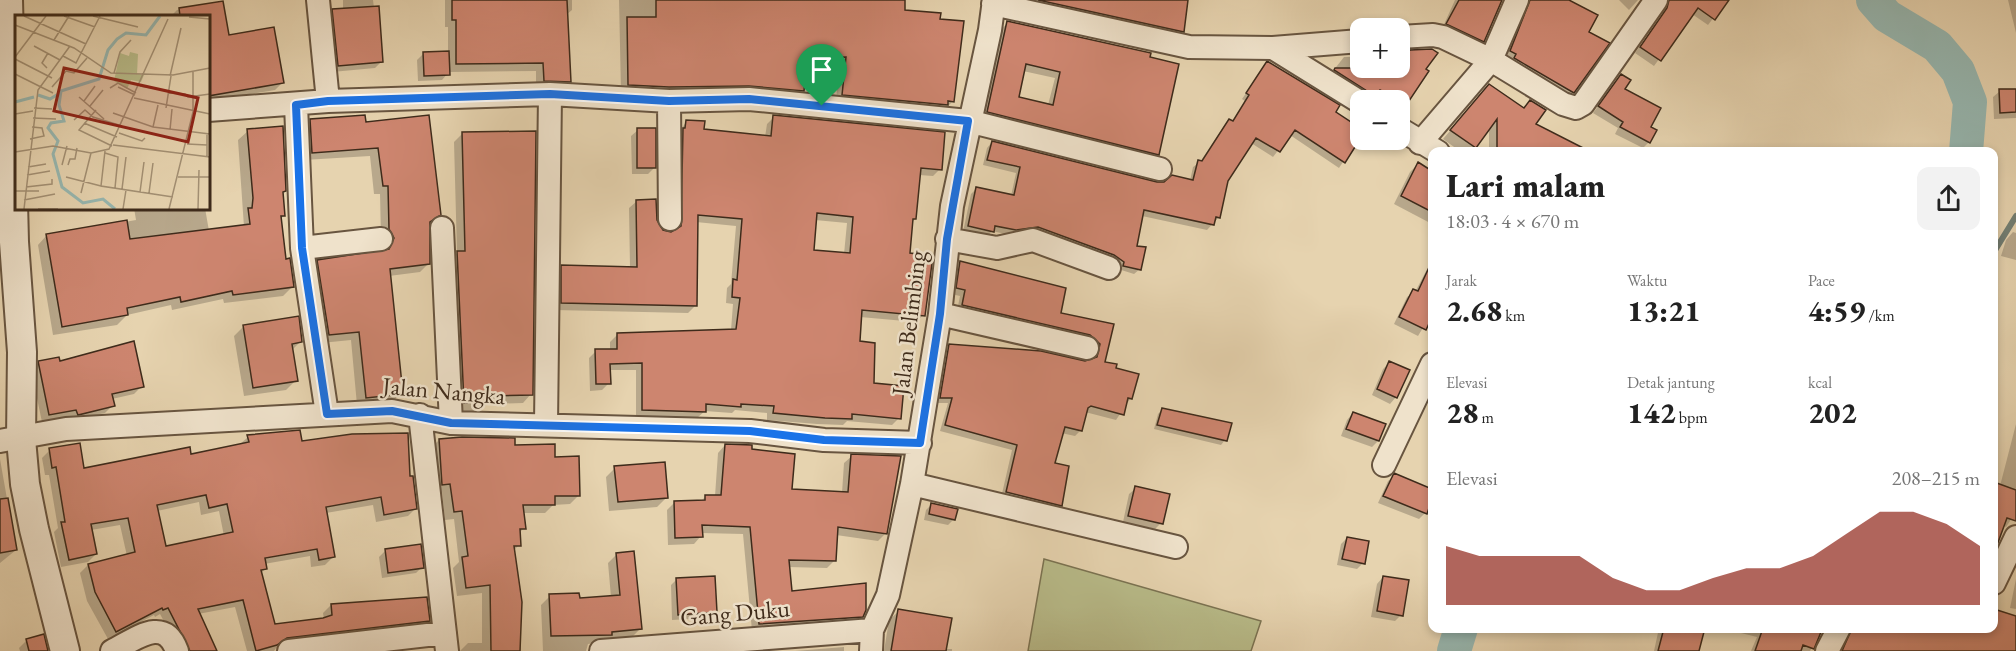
<!DOCTYPE html>
<html lang="id">
<meta charset="utf-8">
<style>
:root{--surface:#fff;--page:#f2f2f2;--text:#222;--muted:#767676;--accent:#8f2418}
body{margin:0;font-family:"EB Garamond",serif;background:var(--page);color:var(--text);height:100vh;display:flex;flex-direction:column;font-size:22px;white-space:nowrap}
*{box-sizing:border-box;margin:0}
p{font-size:20px;color:var(--muted)}
.icon{flex:none;width:33px;height:33px;fill:none;stroke:currentColor;stroke-width:2;stroke-linecap:round;stroke-linejoin:round}
.map{position:relative;flex:1;overflow:hidden}
.side{position:absolute;left:1428px;top:147px;width:570px;height:486px;display:flex;flex-direction:column;background:var(--surface);border-radius:12px;box-shadow:0 3px 9px #0003}
.side>*{flex:none}
.fabs{position:absolute;left:1350px;top:18px;display:grid;gap:12px}
.fabs a{display:grid;place-items:center;width:60px;height:60px;border-radius:12px;background:var(--surface);box-shadow:0 3px 9px #0003;font-size:30px}
.pin{position:absolute;display:grid;place-items:center;width:51px;height:51px;color:#fff;margin:-62px -26px;border-radius:50% 50% 50% 0;rotate:-45deg;box-shadow:0 0 6px #0007}
.pin .icon{rotate:45deg}
.round{display:grid;place-items:center;flex:none;width:63px;height:63px;border-radius:12px;background:var(--page)}
.summary{display:flex;align-items:center;justify-content:space-between;height:102px;padding:0 18px}
h1{font-size:33px;font-weight:800;line-height:45px}
.metrics{display:grid;grid-template-columns:repeat(3,1fr);gap:9px;height:102px;padding:6px 18px}
.metrics div{display:grid;align-content:center}
.metrics b{font-size:30px;font-weight:800}
.metrics small{font-size:16px;font-weight:400}
.metrics p{font-size:16px}
.chart{height:168px;padding:12px 18px}
.chart p{display:flex;justify-content:space-between}
.chart svg{width:100%;height:108px;margin-top:6px;fill:var(--accent);opacity:.7}
.map>svg:first-child{display:block}
.green{fill:#b8bb89;stroke:#7b7352;stroke-width:1.5}
.shadow{fill:#0003;fill-rule:evenodd}
.lines{fill:none;stroke-linecap:round;stroke-linejoin:round}
.stream{stroke:#737f74;stroke-width:6}
.river{stroke:#97b7b0;stroke-width:34}
.building{fill:#cd856f;stroke:#3e2b1b;stroke-width:1.5;fill-rule:evenodd}
.minor-casing{stroke:#685540;stroke-width:26}
.tertiary-casing{stroke:#685540;stroke-width:32}
.minor{stroke:#efe2cb;stroke-width:22}
.tertiary{stroke:#efe2cb;stroke-width:28}
.route-casing{stroke:#fff;stroke-width:12}
.route{stroke:#1a73e8;stroke-width:8}
.labels{text-anchor:middle;stroke-width:5;stroke-linejoin:round;paint-order:stroke}
.street-label{font-size:24px;fill:#3e2b1b;stroke:#efe2cb}
.inset-river{fill:none;stroke:#97b7b0;stroke-width:3}
.inset-road{fill:none;stroke:#a39074;stroke-width:1.5}
.view{fill:#8f2418;fill-opacity:0.15;stroke:#8f2418;stroke-width:3}
.inset-edge{fill:none;stroke:#3e2b1b;stroke-width:3}
</style>
<div class="map">
<svg width="2016" height="651" viewBox="0 0 2016 651">
<rect width="100%" height="100%" fill="#e6d3af"/>
<filter id="stains"><feTurbulence type="fractalNoise" baseFrequency=".00333" numOctaves="4"/><feColorMatrix values="0 0 0 0 .2 0 0 0 0 .09 0 0 0 0 .02 0 0 0 .5 -.17"/></filter>
<radialGradient id="worn" r=".72"><stop offset=".6" stop-color="#630" stop-opacity="0"/><stop offset="1" stop-color="#630" stop-opacity=".3"/></radialGradient>
<path class="green" d="M1044,559L1261,621L1251,651H1028Z"/>
<path class="shadow" d="M343,0H373L381,62L375,68L332,72L327,16L333,10H343Z
M445,0H572V10L566,15L569,81L561,89L536,88V71L449,72L442,80L418,81L417,60L423,54L448,53V27H445Z
M619,0H903L904,12L939,20L962,23L953,101L946,108L836,101L839,64H805L802,90L795,97L621,92Z
M1004,0H1186L1183,31L1176,38Z
M1455,0H1502L1483,41L1476,48L1441,31Z
M1522,0H1567L1587,32L1573,92L1566,99L1504,58Z
M1619,0H1638L1629,10Z
M1662,0H1727L1708,25L1692,14L1654,66L1635,53L1662,15Z
M2008,0H2016V33Z
M222,3L228,37L282,83L275,90L208,101V16H171L177,10Z
M1008,23L1158,154L1151,161L982,118L1001,29ZM1023,71L1055,78L1048,105L1017,98Z
M1344,57H1354L1360,60V68H1400L1405,58L1427,72L1400,111V100H1381L1374,96L1370,100L1329,76Z
M1267,63L1333,113L1360,129V136L1339,168L1290,135L1273,157L1251,143L1227,180L1219,217L1207,230L1142,216L1135,247L1140,269L1134,274L1010,235L992,231L987,237L963,232L971,194L976,189L1011,196L1016,173L983,165L987,148L992,142L1157,184L1190,181L1193,167L1200,162L1224,126L1230,120L1232,122L1245,101L1242,99Z
M1621,76L1623,90L1649,127V142L1643,148L1615,134L1618,128L1593,113Z
M1489,86L1523,109L1530,102L1534,125L1585,152H1489V127L1471,152H1461L1443,139Z
M2016,90V118L1994,119L1993,97L2000,91Z
M774,117L940,169L933,176L919,175L915,219L911,223L908,254L923,315L916,322L860,317L858,343L872,385L899,418L892,425L847,421L843,425L817,424L767,420V413L735,410L732,413L705,411L697,418L636,416V370H609V383L602,390L590,391L589,358L596,351L610,350V342L617,335L731,330L733,304L726,303L727,288L731,284L736,226L696,222L695,306L688,313L554,310L555,274L562,267L630,268L629,208L637,201L655,220L662,232L671,234L675,232L676,136L687,121L703,130L765,137L767,124ZM815,220L847,223L844,254L812,252Z
M311,120L364,124L439,214L428,224L429,263L420,272L389,276L401,393L392,402L357,405L351,340L321,343L310,270L318,261L385,252L387,247L381,238L380,194H374L370,156L304,160L302,129Z
M638,130L655,167L648,174H632L631,136Z
M248,131L285,191L282,193L284,216L280,219L285,260L293,286L283,296L224,303L223,299L172,310L171,305L127,315L117,325L53,335L38,245L47,235L136,220L134,208H205L209,231L244,227L238,140Z
M462,134L531,394L523,403L487,404L480,411H455L449,261L457,253L454,142Z
M1418,164L1432,173V224L1394,204L1410,172Z
M2013,232L2016,233V260L2001,256L2006,240Z
M1432,260V313L1418,336L1394,324L1407,297L1415,292Z
M960,262L1059,314L1112,325L1104,363L1130,399L1116,420L1085,412L1080,431L1075,436L1061,433L1053,464L1061,505L1055,511L1001,498L1012,450L940,431L948,403H935L943,351L949,345L1085,363L1093,360L1095,350L957,311L960,296L951,294L954,268Z
M243,327L301,341L291,351L296,380L286,390L244,396L234,336Z
M39,362L59,363L142,386L134,394L112,399L113,405L105,413L70,421L69,416L42,422L31,370Z
M1390,362L1396,397L1390,404L1372,395L1383,369Z
M1162,410L1225,440L1221,445L1154,429L1158,414Z
M1353,413L1378,441L1372,447L1341,436L1347,420Z
M2016,424V512L2006,527L2002,525L1994,549V484L2000,486Z
M248,437L300,442L408,478L416,508L408,516L376,522L373,505L326,513L333,557L325,565L311,567L310,556L264,564L265,569L260,574L274,625L324,620L323,613L331,605L428,621L420,629L278,645L274,651H247L235,607L198,614L215,651H180L160,614L155,617L154,615L108,639L87,601L80,573L88,565L127,556L120,525L91,530L96,554L88,562L61,567L54,532L58,528L49,475H45L42,458L50,450L83,470L190,456L239,445ZM199,502L201,515L219,511L224,536L165,548L157,511Z
M439,440L514,446L554,459L579,495L570,504L553,505L545,513H522L524,528L519,533V545L513,551L520,602L521,651H460L468,643H482V593L457,596L453,568L459,562L454,519L445,520L442,492L433,493L430,449Z
M725,445L750,450L791,490L842,493L844,463L852,456L886,533L878,541L836,535L835,560L827,568L788,567L790,592L862,616L854,624L752,631L743,534L701,533V536L694,544L668,545L667,510L675,502L701,501L706,496H715L718,453Z
M0,459L16,550L0,563Z
M615,468L667,497L657,507L609,511L606,477Z
M1395,475L1432,490L1425,513L1419,519L1378,503L1388,481Z
M1136,488L1161,523L1155,529L1123,522L1129,494Z
M932,504L954,519L948,525L924,520L926,510Z
M1347,538L1363,563L1357,569L1337,565L1341,544Z
M386,550L422,567L416,573L382,578L379,557Z
M617,554L641,628L632,637L588,644L586,651H543L541,605L550,596L578,600L611,597L608,563Z
M1383,577L1401,615L1395,621L1371,617L1377,584Z
M677,579L715,612L709,618L672,620L671,585Z
M2016,579V609L2010,608Z
M899,611L945,649H952V651H884L889,620Z
M1994,611L2016,617V651H1840L1846,636L1842,628H1994Z
M1659,628H1703L1698,651H1654Z
M1822,628L1810,651H1751L1757,637L1725,629Z
M27,640L46,651H20L19,648Z
M844,647V651H795Z"/>
<g class="lines">
<path class="stream" d="M1994,252L2016,216"/>
<path class="river" d="M1873,0L1887,16L1937,46L1958,71L1970,102L1966,152
M1454,651L1461,628"/>
</g>
<path class="building" d="M452,0H567L571,82L544,81L543,63L456,64V20H452Z
M656,0H905V10L941,13L940,19L964,21L954,102L948,101V105L842,95L846,57L807,58L804,91L749,86L669,87L628,85L627,17H656Z
M1038,0H1188L1184,32Z
M1459,0H1502L1484,42L1446,24Z
M1530,0H1569L1598,15L1589,32L1610,43L1574,93L1514,58L1516,54L1510,51Z
M1669,0H1729L1715,20L1698,8L1661,61L1640,47L1667,8Z
M223,1L229,35L274,27L284,83L208,96V16H180L179,8Z
M379,6L383,62L338,66L332,9Z
M1007,21L1151,53L1150,57L1179,64L1159,155L987,112ZM1026,64L1060,72L1053,105L1019,97Z
M1432,49L1438,53L1426,69L1429,71L1405,107L1400,100L1380,90L1373,100L1367,91L1334,70L1335,68H1400V63L1410,50Z
M449,51L450,75L424,76L423,52Z
M1267,61L1340,105L1336,112L1360,128V139L1345,163L1295,130L1280,152L1256,138L1228,181L1220,218L1216,217L1214,225L1144,210L1137,246L1146,247L1141,270L1123,266L1124,262L1114,255L1038,227L1016,230L995,226L994,232L968,226L976,187L1014,195L1020,167L987,160L992,141L1157,182H1164L1172,175L1193,180L1198,160L1202,161L1229,119L1233,121L1249,95L1246,93Z
M1621,74L1631,80L1625,89L1661,108L1651,127L1657,130L1650,143L1620,127L1623,122L1598,106Z
M1489,84L1524,108L1530,100L1546,110L1536,124L1591,152H1497V119L1476,148L1450,130Z
M1999,89H2016V112L2000,113Z
M365,115L366,122L429,115L441,215L430,222V264L390,269L403,394L366,398L359,332L329,335L317,260L389,249L394,238L389,229L388,186H383L378,148L312,153L310,119Z
M773,115L945,132L942,170L921,168L916,219H913L910,253L933,256L925,316L862,310L860,341L875,343L874,383L904,386L901,419L852,414V419L825,418L773,413L774,406L741,404V407L706,404V412L642,410V363L610,364L611,384H596L595,349H617V333L736,329L740,298L732,297L733,279L737,280L742,219L698,215L697,306L561,303V265L637,267L636,200L656,199L657,220L663,230L671,232L681,226L683,128H685L686,120L705,121L704,129L771,136ZM817,213L853,217L850,253L814,250Z
M283,126L286,191L283,192L285,216H281L286,259L290,258L294,287L233,295L232,291L181,302L180,297L127,308L128,315L62,327L46,234L127,220L130,239L250,224L248,208H252L253,198L247,129Z
M637,128H656V168H637Z
M536,131L533,395L491,396V403H464L457,251H465L462,132Z
M1418,162L1432,171V212L1401,196Z
M960,261L1066,288L1061,313L1114,324L1105,362L1117,364L1116,368L1139,374L1132,399L1128,398L1124,415L1091,406L1088,408L1082,431L1065,427L1055,463L1069,466L1062,506L1006,492L1017,445L945,425L952,398H940L949,344L1041,351L1085,361L1097,357L1100,344L1090,335L962,305L965,290L956,288Z
M1432,261V317L1426,330L1399,317L1413,289L1418,291Z
M299,316L302,342L292,344L298,381L253,388L243,325Z
M134,341L144,387L112,394L115,406L78,415L76,410L49,415L38,361L59,357L60,361Z
M1389,361L1410,370L1397,398L1377,389Z
M1162,408L1232,423L1227,441L1157,425Z
M1353,412L1386,424L1379,441L1346,429Z
M300,430L302,441L352,434L408,433L410,476H413L417,509L384,515L381,497L326,507L335,557L319,560L317,549L265,558L267,569L261,570L275,624L323,618L332,615L331,604L427,597L430,621L287,638L277,645L256,651L243,600L198,609L217,651H190L168,608L163,610L162,608L116,632L95,592L88,564L135,552L128,518L91,524L97,554L69,560L61,522H65L56,467L52,468L49,448L80,443L84,468L190,447L191,454L249,442L247,435ZM206,495L209,508L227,504L233,532L166,546L157,505Z
M462,437L515,438V445L555,444V457L579,456L580,496H555V505H523L526,529H520L521,546H514L522,602L520,651H491L490,585L466,588L462,557L468,556L462,511L454,512L450,484L442,485L439,439Z
M725,444L752,445V449L795,454L792,489L848,492L851,454L901,456L887,534L838,527L836,561L789,560L792,591L866,583V610L863,617L759,624L750,527L702,525L703,537L675,538L674,501L705,500V495H721Z
M665,462L668,498L618,502L614,466Z
M1394,473L1432,489V499L1427,514L1383,496Z
M1994,482L2016,490V521L2007,518L1996,548Z
M1135,486L1170,494L1163,524L1128,516Z
M8,498L17,550L0,553V499Z
M931,503L958,509L955,520L929,514Z
M1347,537L1369,541L1365,564L1342,559Z
M421,544L424,568L388,573L385,549Z
M634,551L642,629L612,632V635L551,636L549,594L579,593L580,598L620,595L616,553Z
M715,576L717,612L678,615L676,578Z
M1383,576L1409,580L1403,616L1377,611Z
M898,609L952,618L946,651H891Z
M1994,609L2016,616V651H1842L1852,628H1994Z
M1664,628H1705L1699,651H1658Z
M1763,628H1812L1821,632L1814,649L1803,645L1801,651H1755Z
M44,634L48,651H29L26,639Z"/>
<g class="lines">
<defs>
<path id="minor" d="M318,0L328,101
M993,4L1189,47L1273,48L1360,41
M1400,37L1433,35L1443,37L1491,60L1563,104L1576,108L1583,104L1656,0
M1273,48L1360,102
M669,101L670,219
M296,105L302,248L327,414
M208,110L328,101L550,94L669,101L749,99L968,121L1160,169
M1400,129L1438,152
M1420,143L1491,60L1517,0
M442,228L451,423
M947,239L997,248L1033,240L1109,268
M302,248L381,239
M940,314L1087,348
M420,415L447,651
M546,424L550,94
M0,441L66,429L392,411L451,423L750,431L824,440L920,443
M1384,465L1432,364
M912,484L1176,547
M1994,583L2016,537
M112,651C136,639 164,615 177,651
M289,651L445,633
M601,651L872,630
M871,651L872,630L888,595L912,484L940,314L952,206L990,30L994,0
M1827,651L1839,628"/>
<path id="tertiary" d="M8,0L14,242L22,352L21,439L25,484L34,529L65,651"/>
</defs>
<use href="#minor" class="minor-casing"/>
<use href="#tertiary" class="tertiary-casing"/>
<use href="#minor" class="minor"/>
<use href="#tertiary" class="tertiary"/>
</g>
<g class="lines">
<defs>
<path id="route" d="M550,94L669,101L749,99L968,121L947,239L940,314L920,443L824,440L750,431L451,423L392,411L327,414L302,248L296,105L328,101Z"/>
</defs>
<use href="#route" class="route-casing"/>
<use href="#route" class="route"/>
</g>
<g class="labels">
<g class="street-label">
<text transform="translate(909 323) rotate(-83)" y="8">Jalan Belimbing</text>
<text transform="translate(444 391) rotate(5)" y="8">Jalan Nangka</text>
<text transform="translate(735 613) rotate(-5)" y="8">Gang Duku</text>
</g>
</g>
<g transform="translate(15 15)">
<rect width="195" height="195" fill="#e6d3af"/>
<path d="M115,37L123,39L122,59L129,60L126,67L116,65L112,74L99,66L105,38L114,41Z" fill="#b8bb89"/>
<path class="inset-river" d="M23,80L35,84L45,78M0,87L19,82M100,194L88,184L68,188L47,172L38,139L43,126L33,113L36,108L49,106L44,90L46,76L84,64L93,35L102,24L111,18L131,20L145,1"/>
<path class="inset-road" d="M9,1L71,29M49,1L80,12M78,1L123,12M174,2L195,4M0,10L59,33L96,58L158,60L195,53M39,25L54,1M19,31L45,45M48,41L61,48L85,1M0,42L31,1M0,44L37,63M32,53L27,48L33,38M99,58L105,37L116,25M0,59L38,78M155,61L166,13M125,71L148,75M37,72L51,56L59,58L72,43M103,72L120,80M95,73L103,68L121,78M153,78L170,79L173,82L195,79M64,82L89,104M119,83L195,99M69,86L80,71M75,91L88,75M19,93L37,94M151,93L156,61M81,95L64,115L97,131M98,98L138,112L195,119M0,99L18,96M18,103L41,104M59,105L70,95L78,102L107,111M69,108L102,122M138,112L143,90M155,115L157,94M104,118L127,126L130,123M15,124L29,121L27,113L17,112M172,129L192,130M98,130L195,142M90,136L86,171L158,182M0,137L38,131L76,138L94,134L153,4M90,138L103,142L100,173M192,142V119M47,150L52,131M53,150L55,144H60L62,133M13,152L31,149M12,160L35,156M51,162L86,171M163,162H195M11,172L37,169V164M107,174L111,142M0,176H24M125,177L129,147M66,178L76,138M134,178L138,148M9,185L40,179M9,194L23,75L55,31M23,194H43M108,194L111,175M154,194L178,97V56M183,194L184,155"/>
<path class="view" d="M49,53L183,83L173,127L39,96Z"/>
<rect width="195" height="195" class="inset-edge"/>
</g>
<rect width="100%" height="100%" filter="url(#stains)"/>
<rect width="100%" height="100%" fill="url(#worn)"/>
</svg>
<div class="fabs">
<a>+</a>
<a>−</a>
</div>
<div class="pin" style="left:822px;top:106px;background:#1e9e55"><svg class="icon" aria-label="arrive" viewBox="0 0 24 24"><path d="M6 21V4h12l-3 4 3 4H6"/></svg></div>
<section class="side">
<div class="summary"><div><h1>Lari malam</h1><p>18:03 · 4 × 670 m</p></div><a class="round"><svg class="icon" aria-label="share" viewBox="0 0 24 24"><path d="M12 15V3M7 8l5-5 5 5M5 13v7h14v-7"/></svg></a></div>
<div class="metrics">
<div><p>Jarak</p><b>2.68<small> km</small></b></div>
<div><p>Waktu</p><b>13:21</b></div>
<div><p>Pace</p><b>4:59<small> /km</small></b></div>
</div>
<div class="metrics">
<div><p>Elevasi</p><b>28<small> m</small></b></div>
<div><p>Detak jantung</p><b>142<small> bpm</small></b></div>
<div><p>kcal</p><b>202</b></div>
</div>
<div class="chart"><p><span>Elevasi</span>208–215 m</p>
<svg viewBox="0 0 160 44" preserveAspectRatio="none"><path d="M0 44V20L10 24L20 24L30 24L40 24L50 33L60 38L70 38L80 33L90 29L100 29L110 24L120 15L130 6L140 6L150 11L160 20V44z"/></svg>
</div>
</section>
</div>
